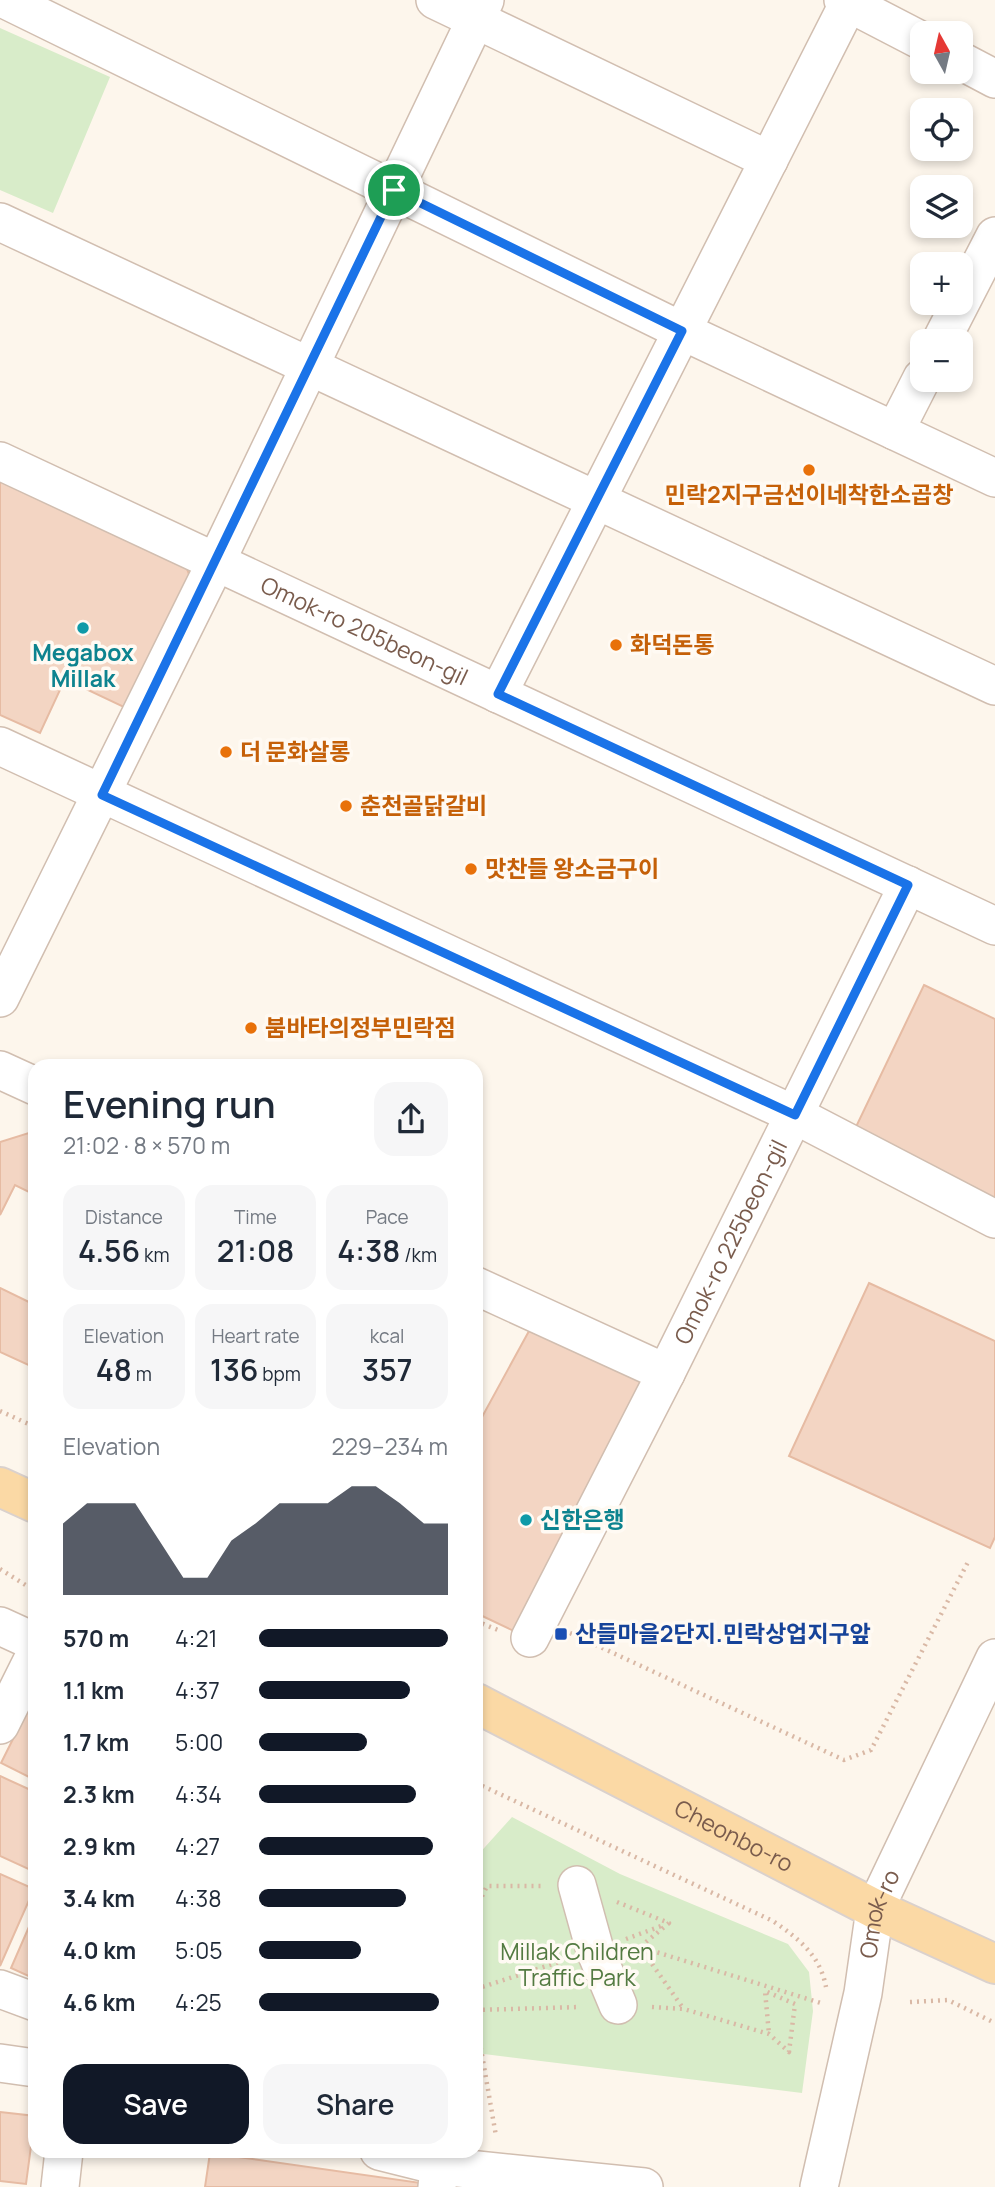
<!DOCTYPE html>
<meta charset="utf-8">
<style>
:root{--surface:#fff;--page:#f6f6f7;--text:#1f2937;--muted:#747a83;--accent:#111827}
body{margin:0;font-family:Manrope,"Noto Sans KR",sans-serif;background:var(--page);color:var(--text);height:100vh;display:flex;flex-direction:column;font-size:26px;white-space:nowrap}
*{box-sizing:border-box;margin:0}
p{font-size:23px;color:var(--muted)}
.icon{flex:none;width:38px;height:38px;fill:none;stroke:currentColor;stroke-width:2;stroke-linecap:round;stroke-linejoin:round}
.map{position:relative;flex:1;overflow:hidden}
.side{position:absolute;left:28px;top:1059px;width:455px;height:1099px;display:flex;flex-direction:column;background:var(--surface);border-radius:21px;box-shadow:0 4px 10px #0003}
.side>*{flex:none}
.needle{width:46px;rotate:352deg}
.controls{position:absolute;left:910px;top:21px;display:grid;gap:14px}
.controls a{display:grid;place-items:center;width:63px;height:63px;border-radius:14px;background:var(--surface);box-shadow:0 4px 10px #0003;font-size:35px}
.pin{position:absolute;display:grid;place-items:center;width:60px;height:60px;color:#fff;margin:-30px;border:4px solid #fff;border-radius:50%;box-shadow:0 2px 7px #0007}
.round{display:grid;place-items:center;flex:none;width:74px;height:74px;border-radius:21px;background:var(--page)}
.headline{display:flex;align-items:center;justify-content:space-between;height:119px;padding:0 35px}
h1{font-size:38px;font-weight:600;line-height:52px}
.metrics{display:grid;grid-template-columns:repeat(3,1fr);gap:10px;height:119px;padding:7px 35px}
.metrics div{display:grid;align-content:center;border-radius:18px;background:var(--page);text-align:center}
.metrics b{font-size:30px;font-weight:600}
.metrics small{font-size:19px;font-weight:400}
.metrics p{font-size:19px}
.chart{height:196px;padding:14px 35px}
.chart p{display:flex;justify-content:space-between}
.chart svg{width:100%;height:126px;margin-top:7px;fill:var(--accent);opacity:.7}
.primary-button{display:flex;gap:14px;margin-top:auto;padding:14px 35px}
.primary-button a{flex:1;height:80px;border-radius:21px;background:var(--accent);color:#fff;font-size:28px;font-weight:600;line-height:80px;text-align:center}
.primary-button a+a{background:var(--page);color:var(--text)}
ul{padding:0 35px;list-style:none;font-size:23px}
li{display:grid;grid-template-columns:112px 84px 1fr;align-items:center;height:52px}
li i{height:18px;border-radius:9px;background:var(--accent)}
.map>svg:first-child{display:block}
.green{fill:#d8ecc9}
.building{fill:#f3d5c3;stroke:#e6bba3;stroke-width:2}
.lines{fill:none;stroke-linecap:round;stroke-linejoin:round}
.minor-casing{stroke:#d1beb0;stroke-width:40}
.major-casing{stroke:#dad1cd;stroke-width:42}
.path{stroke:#d9b8a5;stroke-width:4.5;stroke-dasharray:2 5;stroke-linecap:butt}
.minor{stroke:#fff;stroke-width:37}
.major{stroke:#fbd9a5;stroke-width:38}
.route-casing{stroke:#fff;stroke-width:14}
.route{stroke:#1a73e8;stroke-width:9}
.food-dot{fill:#e8710a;stroke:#fffaf3;stroke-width:2.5}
.culture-dot{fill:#0f9aa8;stroke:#fffaf3;stroke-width:2.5}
.transit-dot{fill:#1a4fb4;stroke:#fffaf3;stroke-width:2.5}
.labels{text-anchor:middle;stroke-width:7;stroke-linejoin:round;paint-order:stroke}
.food-label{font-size:23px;font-weight:bold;fill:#c56008;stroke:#fffaf3;text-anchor:start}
.street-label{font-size:23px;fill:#7a5c4d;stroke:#fffaf3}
.culture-label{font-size:23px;font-weight:bold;fill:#0d838f;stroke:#fffaf3}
.transit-label{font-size:23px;font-weight:bold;fill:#164399;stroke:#fffaf3;text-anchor:start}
.park-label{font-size:23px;fill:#537a41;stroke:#fffaf3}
</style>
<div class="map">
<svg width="995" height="2187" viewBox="0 0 995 2187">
<rect width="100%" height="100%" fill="#fdf6ec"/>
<path class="green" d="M0,28L110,77L53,213L0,190Z
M512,1817L620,1874L788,1944L809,1972L813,2011L802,2093L476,2053V1857Z"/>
<path class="building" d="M0,474L184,561L190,577L128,709L65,679L40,733L0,715Z
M924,985L995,1019V1199L854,1131Z
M35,1131V1195L15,1185L0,1215V1142Z
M869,1283L995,1341V1537L990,1548L789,1456Z
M0,1288L35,1305V1368L0,1352Z
M529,1331L650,1376L518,1633L476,1613V1428Z
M35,1695V1780L1,1763Z
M0,1776L35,1792V1872L0,1856Z
M0,1874L34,1889L0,1966Z
M35,1913V1979L11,1968Z
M0,2112L35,2116L26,2184L0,2181Z
M210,2153L421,2183V2187H205Z"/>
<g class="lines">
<defs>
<g id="minor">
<path d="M6,0L682,331L995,478"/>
<path d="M435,0L769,160"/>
<path d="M843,0L922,41"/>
<path d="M961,61L995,79"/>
<path d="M0,222L995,686"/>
<path d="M941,341L995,236"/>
<path d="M895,431L922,378"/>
<path id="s1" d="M0,461L995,926"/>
<path d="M498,694L850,0"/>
<path d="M0,746L795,1115L995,1219"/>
<path d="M0,998L216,562L485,0"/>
<path d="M0,1070L35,1086"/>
<path id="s2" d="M476,1286L666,1373L908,885"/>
<path d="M0,1626L35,1642"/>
<path d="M530,1638L666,1373"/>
<path d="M0,1725L35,1655"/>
<path d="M577,1885L595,1950L618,2005"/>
<path d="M0,1989L35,2002"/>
<path d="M0,2063L35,2068"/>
<path d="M379,2151L439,2166L437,2187"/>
<path d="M439,2166L644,2187"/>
<path d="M60,2187L64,2151"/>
<path id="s3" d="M819,2187L863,1993L875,1909L995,1658"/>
</g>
<g id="major">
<path d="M0,1487L35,1503"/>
<path id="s4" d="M476,1703L875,1909L995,1964"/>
</g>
</defs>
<use href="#minor" class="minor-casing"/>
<use href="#major" class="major-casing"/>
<path class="path" d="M0,1411L35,1427
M0,1569L35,1591
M476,1621L498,1630
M570,1633L844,1760L871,1750L969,1560
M476,1783L773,1921C799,1939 820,1955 826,1987
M617,1902L669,1923L640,1947L824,2004
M476,1909L487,1886H545
M626,1939L664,1925
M640,1947L683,2008
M476,1989L562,1961
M910,2002L948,2000L995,2023
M652,2007L684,2009L769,2034L789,2052L795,2004L765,1991L769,2034
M476,2010L580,2007
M476,2020L496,2136"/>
<use href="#minor" class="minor"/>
<use href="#major" class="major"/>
</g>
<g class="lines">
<defs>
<path id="route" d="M394,190L682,331L498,694L908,885L795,1115L102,795Z"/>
</defs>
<use href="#route" class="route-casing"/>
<use href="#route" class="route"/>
</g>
<g class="food-dot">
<circle cx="809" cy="470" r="7"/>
<circle cx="616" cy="645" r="7"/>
<circle cx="226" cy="752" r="7"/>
<circle cx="346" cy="806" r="7"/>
<circle cx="471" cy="869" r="7"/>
<circle cx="251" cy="1028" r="7"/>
</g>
<g class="culture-dot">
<circle cx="83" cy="628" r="7"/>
<circle cx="526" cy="1520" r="7"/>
</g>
<rect class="transit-dot" x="554" y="1627" width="14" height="14" rx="3.5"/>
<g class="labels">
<g class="food-label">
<text x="809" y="503" text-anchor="middle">민락2지구금선이네착한소곱창</text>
<text x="630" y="653">화덕돈통</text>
<text x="240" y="760">더 문화살롱</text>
<text x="360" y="814">춘천골닭갈비</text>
<text x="485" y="877">맛찬들 왕소금구이</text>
<text x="265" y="1036">붐바타의정부민락점</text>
</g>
<g class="street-label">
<text dy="8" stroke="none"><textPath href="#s1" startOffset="402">Omok-ro 205beon-gil</textPath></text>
<text dy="8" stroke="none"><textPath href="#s2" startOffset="355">Omok-ro 225beon-gil</textPath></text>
<text dy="8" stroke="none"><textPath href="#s4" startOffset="290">Cheonbo-ro</textPath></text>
<text dy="8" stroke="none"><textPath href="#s3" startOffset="280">Omok-ro</textPath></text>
</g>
<g class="culture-label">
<text x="83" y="661">Megabox<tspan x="83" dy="26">Millak</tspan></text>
<text x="540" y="1528" text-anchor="start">신한은행</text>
</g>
<g class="transit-label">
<text x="575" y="1642">산들마을2단지.민락상업지구앞</text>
</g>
<g class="park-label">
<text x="577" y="1960">Millak Children<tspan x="577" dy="26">Traffic Park</tspan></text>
</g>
</g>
</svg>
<div class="controls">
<a><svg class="needle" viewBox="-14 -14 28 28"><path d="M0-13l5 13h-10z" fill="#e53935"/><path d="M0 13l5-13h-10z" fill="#747a83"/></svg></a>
<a><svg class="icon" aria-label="locate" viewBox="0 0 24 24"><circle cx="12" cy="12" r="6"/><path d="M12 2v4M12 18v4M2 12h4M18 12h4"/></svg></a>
<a><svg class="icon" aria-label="layers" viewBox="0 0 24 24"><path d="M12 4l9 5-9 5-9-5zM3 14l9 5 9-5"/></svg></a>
<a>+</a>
<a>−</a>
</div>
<div class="pin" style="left:394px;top:190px;background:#1e9e55"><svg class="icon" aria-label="arrive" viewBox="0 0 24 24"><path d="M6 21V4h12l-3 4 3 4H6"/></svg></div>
<section class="side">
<div class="headline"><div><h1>Evening run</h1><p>21:02 · 8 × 570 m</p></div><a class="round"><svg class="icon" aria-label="share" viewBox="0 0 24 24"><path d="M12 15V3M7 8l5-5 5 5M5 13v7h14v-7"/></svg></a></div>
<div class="metrics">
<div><p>Distance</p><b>4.56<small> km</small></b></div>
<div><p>Time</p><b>21:08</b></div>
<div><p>Pace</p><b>4:38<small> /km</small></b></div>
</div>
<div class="metrics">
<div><p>Elevation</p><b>48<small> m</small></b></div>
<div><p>Heart rate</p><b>136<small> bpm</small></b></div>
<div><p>kcal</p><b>357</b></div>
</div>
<div class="chart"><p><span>Elevation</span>229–234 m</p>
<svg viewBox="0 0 160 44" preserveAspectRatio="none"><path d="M0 44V19L10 12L20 12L30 12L40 25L50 38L60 38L70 25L80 19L90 12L100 12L110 12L120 6L130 6L140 12L150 19L160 19V44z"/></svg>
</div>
<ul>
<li><b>570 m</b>4:21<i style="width:100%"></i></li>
<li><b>1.1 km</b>4:37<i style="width:80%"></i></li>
<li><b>1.7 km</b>5:00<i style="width:57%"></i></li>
<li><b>2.3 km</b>4:34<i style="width:83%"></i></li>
<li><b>2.9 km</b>4:27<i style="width:92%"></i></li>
<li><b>3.4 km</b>4:38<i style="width:78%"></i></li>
<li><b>4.0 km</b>5:05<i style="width:54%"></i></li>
<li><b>4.6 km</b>4:25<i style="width:95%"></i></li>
</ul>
<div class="primary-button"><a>Save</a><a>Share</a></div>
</section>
</div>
